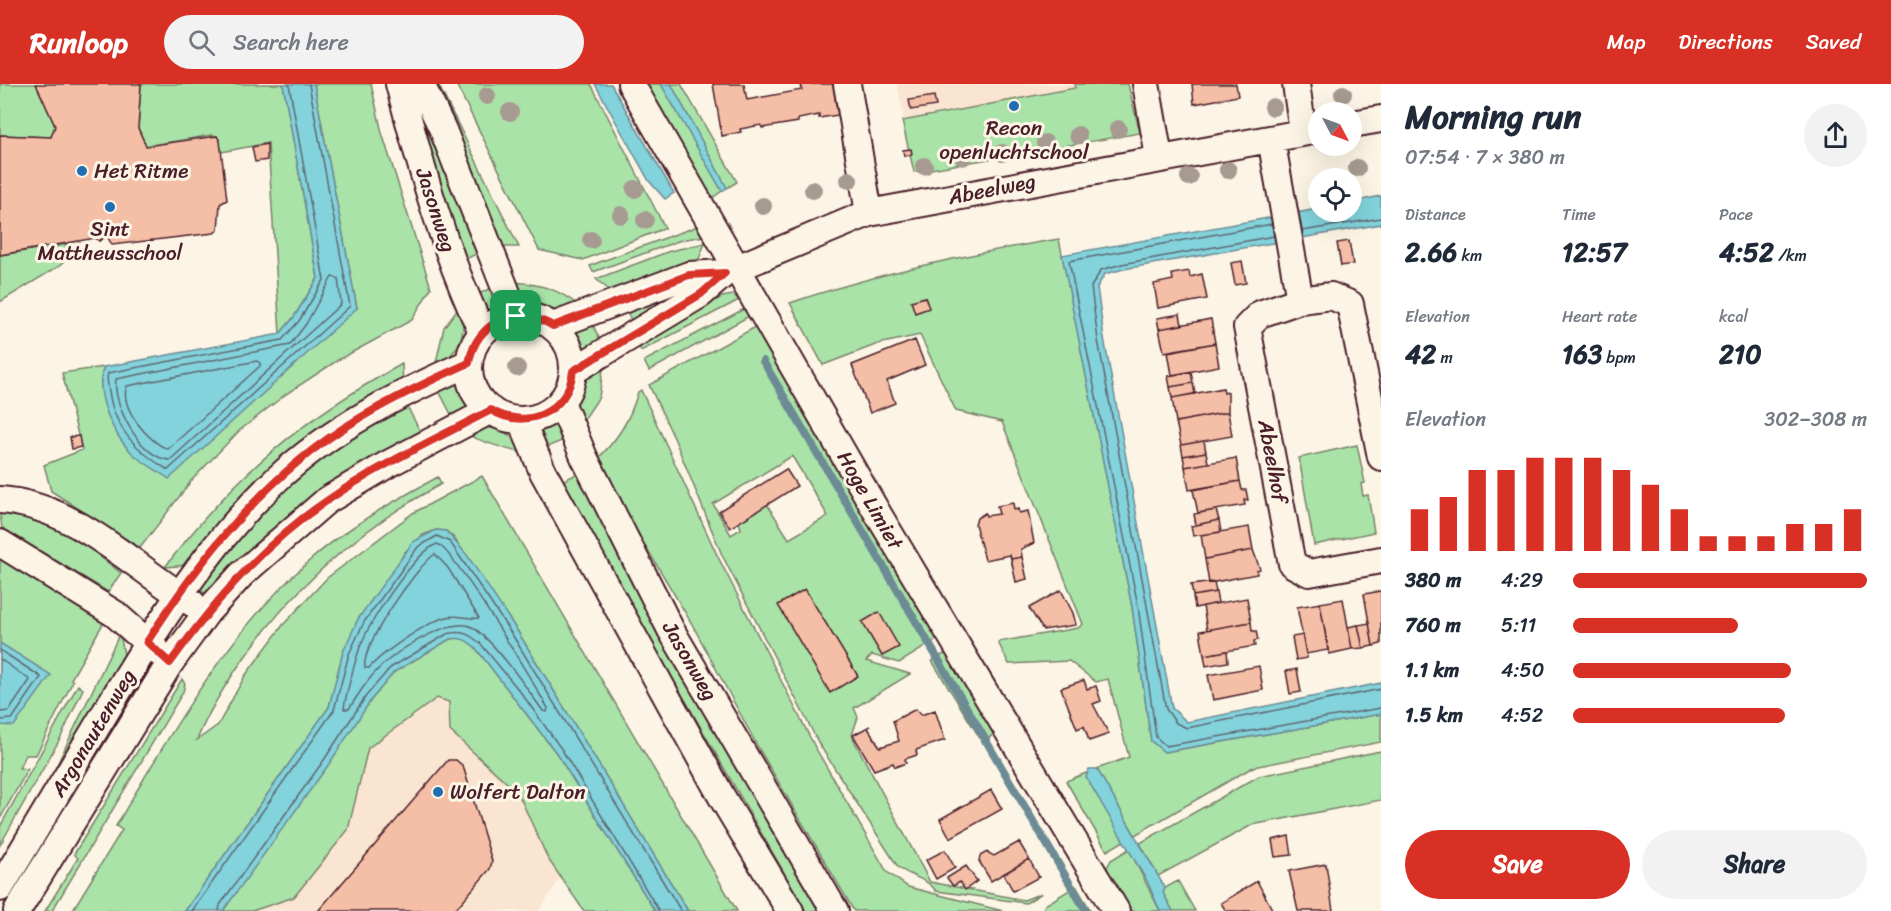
<!DOCTYPE html>
<meta charset="utf-8">
<style>
:root{--surface:#fff;--page:#f2f2f3;--text:#1f2937;--muted:#747a83;--accent:#d93025}
body{margin:0;font-family:Sriracha,sans-serif;background:var(--page);color:var(--text);height:100vh;display:flex;flex-direction:column;font-size:22px;white-space:nowrap}
*{box-sizing:border-box;margin:0}
p{font-size:20px;color:var(--muted)}
.icon{flex:none;width:33px;height:33px;fill:none;stroke:currentColor;stroke-width:2;stroke-linecap:round;stroke-linejoin:round}
.map{position:relative;flex:1;overflow:hidden}
.details{display:flex;flex-direction:column;background:var(--surface);width:510px}
.details>*{flex:none}
.needle{width:39px;rotate:131deg}
.fabs{position:absolute;left:1308px;top:18px;display:grid;gap:12px}
.fabs a{display:grid;place-items:center;width:54px;height:54px;border-radius:50%;background:var(--surface);box-shadow:0 6px 24px #0002;font-size:30px}
.pin{position:absolute;display:grid;place-items:center;width:51px;height:51px;color:#fff;margin:-26px;border-radius:12px;box-shadow:0 3px 9px #0006}
.round{display:grid;place-items:center;flex:none;width:63px;height:63px;border-radius:32px;background:var(--page)}
.summary{display:flex;align-items:center;justify-content:space-between;height:102px;padding:0 24px}
h1{font-size:33px;font-weight:700;line-height:45px}
.figures{display:grid;grid-template-columns:repeat(3,1fr);gap:9px;height:102px;padding:6px 24px}
.figures div{display:grid;align-content:center}
.figures b{font-size:26px;font-weight:700}
.figures small{font-size:16px;font-weight:400}
.figures p{font-size:16px}
.chart{height:168px;padding:12px 24px}
.chart p{display:flex;justify-content:space-between}
.chart svg{width:100%;height:108px;margin-top:6px;stroke:var(--accent);stroke-width:6}
.cta{display:flex;gap:12px;margin-top:auto;padding:12px 24px}
.cta a{flex:1;height:69px;border-radius:36px;background:var(--accent);color:#fff;font-size:24px;font-weight:700;line-height:69px;text-align:center}
.cta a+a{background:var(--page);color:var(--text)}
ul{padding:0 24px;list-style:none;font-size:20px}
li{display:grid;grid-template-columns:96px 72px 1fr;align-items:center;height:45px}
li i{height:15px;border-radius:8px;background:var(--accent)}
header{display:flex;align-items:center;gap:36px;box-sizing:border-box;height:84px;padding:0 30px;background:var(--accent);color:#fff}
header strong{font-size:28px}
nav{display:flex;gap:33px;margin-inline-start:auto;font-size:21px}
.search{width:420px;height:54px;background:var(--page);display:flex;align-items:center;gap:15px;box-sizing:border-box;padding:0 21px;border-radius:33px;color:var(--muted);font-size:22px}
main{display:flex;flex:1;min-height:0}
.map>svg:first-child{display:block}
.built{fill:#fae5d2}
.green{fill:#a9e3a8;stroke:#7a816a;stroke-width:1.5;fill-rule:evenodd}
.water{fill:#82d3dc;stroke:#6c8b95;stroke-width:1.5}
.lines{fill:none;stroke-linecap:round;stroke-linejoin:round}
.shore{stroke:#606772;stroke-width:1.5}
.stream{stroke:#6c8b95;stroke-width:8}
.building{fill:#f4bfa6;stroke:#4a1f2b;stroke-width:1.5}
.minor-casing{stroke:#4a1f2b;stroke-width:30}
.minor{stroke:#fcf5e5;stroke-width:26}
.tree{fill:#a79a90}
.route-casing{stroke:#fff;stroke-width:12}
.route{stroke:#d93025;stroke-width:8}
.poi-dot{fill:#1f6fb2;stroke:#fcf5e5;stroke-width:2}
.labels{text-anchor:middle;stroke-width:6;stroke-linejoin:round;paint-order:stroke}
.poi-label{font-size:21px;fill:#4a1f2b;stroke:#fcf5e5}
.street-label{font-size:21px;fill:#4a1f2b;stroke:#fcf5e5}
</style>
<header>
<strong>Runloop</strong>
<div class="search"><svg class="icon" aria-label="search" viewBox="0 0 24 24"><circle cx="10" cy="10" r="6"/><path d="M15 15l6 6"/></svg>Search here</div>
<nav><a>Map</a><a>Directions</a><a>Saved</a></nav>
</header>
<main>
<div class="map">
<svg width="1381" height="827" viewBox="0 0 1381 827">
<rect width="100%" height="100%" fill="#fcf5e5"/>
<filter id="ink" filterUnits="userSpaceOnUse"><feTurbulence type="fractalNoise" baseFrequency=".0167" numOctaves="2"/><feDisplacementMap in="SourceGraphic" scale="12" xChannelSelector="R" yChannelSelector="G"/><feConvolveMatrix kernelMatrix="1 2 1 2 8 2 1 2 1" color-interpolation-filters="sRGB"/></filter>
<g filter="url(#ink)">
<path class="built" d="M897,0H1122L914,84Z
M454,582L582,761L539,827H248L369,654Z"/>
<path class="green" d="M0,0H36L55,42L51,53L0,51Z
M141,0H283L318,194L294,233L280,250L268,59L222,68L217,52L212,51L146,62L138,44Z
M314,0H371L382,49L431,204L412,236L338,276L286,310L239,347L192,396L140,464L51,407L44,381L82,366L62,289L104,283C95,305 108,334 120,353L357,224Z
M432,0H438L519,163H498Z
M456,0H591L665,144L583,176L539,166Z
M643,0H661L722,107L711,115Z
M671,0H681L737,98L727,104Z
M1075,0H1128L1140,49L914,88L902,37L1075,4Z
M414,7L478,169L464,176L408,8Z
M698,142L704,152L681,156L593,188L590,182L597,179Z
M1059,155L1132,523L1151,657L1165,668L1381,630V658L1253,683L1135,751L1097,685L1129,673L1108,595L1096,598L1069,577L1009,580L998,558L1078,544L1083,540L1002,338L956,327L920,251L878,260L823,281L790,219C878,189 967,170 1059,155Z
M705,159L699,175L692,180L614,210L596,195L670,167Z
M69,160V170L61,181L0,218V171Z
M705,193L633,239L624,224Z
M513,198C540,200 559,205 579,222C553,232 526,223 513,198Z
M493,203L501,224L482,232L475,212Z
M733,211L739,216L641,267L637,258L722,213Z
M459,223C470,247 458,271 435,283L444,243Z
M748,223L753,230L649,287L644,277Z
M591,237L601,258L583,268L571,247Z
M761,240L943,552L899,579L872,571L866,577L910,590L854,624L858,633L852,651L856,660L930,798L1024,816L1042,809L1026,819L936,807C927,794 910,793 898,783L819,660L722,471L675,356L649,301ZM792,372L828,432L789,455L767,420L739,438L741,445L731,451L713,420Z
M604,279L599,313L579,343C571,312 579,297 604,279Z
M402,280L403,302L188,481L165,483C236,390 300,336 402,280Z
M458,294L465,317L473,326L454,336L437,303Z
M641,306L718,473L815,663L887,788L908,803L1003,827H854L759,665L692,540L595,377C617,357 630,336 638,308Z
M406,320L423,353L207,511L200,505L199,495L245,439L320,371Z
M553,339L564,356L542,365L532,346Z
M479,343C499,343 513,349 522,368C513,368 474,355 467,350Z
M1357,361L1365,399L1361,400L1363,412L1368,411L1374,448L1314,461L1299,374Z
M581,388L821,827H806L560,398Z
M482,392L737,827H688L518,548L454,454L446,447L436,446L423,451L405,468L343,568L329,623L185,827H72L122,746L116,742C171,648 226,551 308,478C347,443 392,418 438,393L441,400C360,444 295,501 242,577C225,601 208,628 197,656L218,641L245,592L283,541L327,494L413,429Z
M5,425L45,438L75,453L121,489L108,508L2,444L0,431Z
M0,468L104,538L71,595L73,597L36,671H26L19,684L28,685L0,735Z
M120,549L125,576L0,783L53,689Z
M458,554L465,555L475,563L557,670L655,827H584L548,775L518,709L450,647L449,618L437,614L368,664L348,746L294,813L252,827H223L371,616L394,588L450,555Z
M951,566L996,648L983,659L932,577Z
M147,579L155,584L12,813L142,581Z
M182,595L185,600L183,608L52,827H45L78,774L74,770Z
M78,601L83,605L61,653L0,761V743Z
M1381,667V716L1252,741L1158,792L1140,759L1259,692Z
M1086,689L1124,757L1107,767L1066,697Z
M1129,765L1160,827H1129L1105,787L1111,776Z
M1178,797L1195,827H1173L1163,809L1165,804Z
M1076,802L1091,827H1042L1045,821Z"/>
<path class="water" d="M283,0H314L357,224L169,395C158,387 145,380 134,371C114,353 93,310 104,283L280,250L294,233L318,194Z
M595,0H611L674,109L665,115L649,97Z
M661,0H671L727,104L722,107Z
M1381,112V140L1124,185L1105,190L1097,203L1104,254L1172,624L1187,638L1381,599V630L1164,668L1151,657L1132,523L1062,171L1318,125V128H1352V118Z
M436,446L446,447L467,471L518,548L688,827H655L557,670L475,563C466,556 462,553 450,555L394,588L371,616L329,680L223,827H185L329,623L343,568L358,535L413,458Z
M0,559L51,591L14,642L0,641Z
M1089,685H1097L1165,804L1163,809L1173,827H1160L1147,797L1086,693Z"/>
<g class="lines">
<path class="shore" d="M289,0L324,196L299,237L282,256L108,289C106,295 108,301 109,307C114,345 137,367 168,386L350,222L309,0
M1272,140L1069,177L1138,522L1156,653L1166,662L1381,624
M1302,147L1381,134
M1274,152L1122,180L1101,186L1091,203L1098,256L1166,625L1176,639L1187,644L1381,605
M332,193L338,194L341,220L170,376C141,375 112,321 116,295L290,261L306,240Z
M257,277L260,279V282L168,365C149,359 118,322 127,302Z
M437,460C453,463 534,601 548,624L547,628L543,627C528,606 493,555 472,543C452,532 402,564 386,578C371,590 359,609 349,625H344C345,613 357,570 362,558C372,535 415,468 437,460Z
M435,470L448,484L479,534C469,536 458,530 447,533C428,537 382,569 369,584H365C360,563 417,482 435,470Z
M0,566L41,593L12,635L0,636
M0,575L30,596L9,627L0,628
M192,827L334,626L349,570L364,538L418,463L437,452L450,458L513,552L681,827
M219,827L220,821L324,676L366,612L390,584L447,550C462,546 469,550 480,559L522,610L562,666L659,827"/>
<path class="stream" d="M763,277L1086,827"/>
</g>
<path class="building" d="M36,0H141L138,44L146,62L217,52L220,57L227,116L220,120L218,146L214,149L112,161L107,152L99,157L95,154L0,171V51L51,53L55,42Z
M713,0H744L747,16L802,6L801,0H833L838,31L819,34V31L798,35V38L762,44L761,41L740,45L741,48L722,52Z
M1192,0H1236L1238,12L1194,20Z
M934,12L936,22L911,26L909,16Z
M267,60V76L255,78L252,63Z
M911,65L912,70L904,72L903,66Z
M1349,157L1353,180L1341,182L1337,159Z
M1242,177L1246,199L1235,201L1231,179Z
M1189,187L1190,193L1202,190L1207,215L1158,224L1154,200L1173,196L1172,190Z
M925,213L929,224L915,229L911,217Z
M1180,230L1182,241L1159,245L1157,234Z
M1211,235L1215,259L1164,268L1159,245Z
M915,256L925,281L887,297L895,319L870,329L852,281Z
M1215,259L1219,282L1172,291L1168,268Z
M1191,288L1193,299L1170,303L1168,292Z
M1193,299L1195,310L1172,314L1170,303Z
M1223,304L1224,309L1228,308V328L1176,338L1172,314Z
M1228,328L1232,352L1181,361L1176,338Z
M79,352L81,363L72,365L70,353Z
M1204,357L1206,368L1183,372L1181,361Z
M1206,368L1208,379L1185,383L1183,372Z
M1236,374L1240,397L1189,406L1185,383Z
M786,385L797,402L730,444L719,427Z
M1240,397L1242,406H1246L1248,416H1244L1245,421L1198,429L1193,406Z
M1013,419L1014,426L1018,425L1019,429L1028,427L1034,459L1021,465L1022,473L1011,475L1010,471L985,476L975,440L977,434L985,429L986,432L999,430L997,422Z
M1216,426L1219,436L1196,441L1194,430Z
M1219,436L1221,448L1193,452L1191,442Z
M1249,443L1253,466L1205,475L1201,451Z
M1253,466L1260,485L1257,486V490L1209,499L1205,475Z
M1022,473L1027,495L1016,498L1011,475Z
M1214,498L1216,508L1193,512L1191,501Z
M805,505L858,592L830,609L778,521Z
M1061,506L1073,529L1076,541L1043,546L1029,524Z
M1381,507V560L1373,562L1364,510Z
M1216,508L1218,519L1195,524L1193,512Z
M1247,514L1251,538L1207,546L1203,522Z
M1343,515L1352,565L1329,570L1320,519Z
M1320,519L1328,566L1306,570L1297,523Z
M879,528L899,563L882,572L862,538Z
M1251,538L1252,547H1256L1258,556L1254,557L1255,562L1204,571L1200,547Z
M1369,539L1373,562L1363,564L1358,541Z
M1358,541L1363,564L1352,565L1348,543Z
M1303,551L1307,574L1296,576L1292,553Z
M1227,567L1228,578L1206,582L1204,571Z
M1259,582L1263,606L1213,616L1208,591Z
M1297,585L1301,608L1290,610L1286,587Z
M1084,596L1087,605L1096,602L1101,617L1093,620L1109,650L1089,657L1084,642L1077,645L1061,604Z
M916,625L921,631L935,626L945,656L916,666L917,671L905,675L906,679L895,683L893,679L874,686L853,651L870,642L868,644L880,663L899,657L893,637Z
M448,676H456L463,682L492,777L490,785L454,827H318Z
M991,706L1002,725L950,754L940,735Z
M1289,752L1292,771L1275,773L1272,756Z
M1019,758L1029,775L991,797L979,777L980,772L987,768L994,772Z
M945,766L955,784L936,795L926,776Z
M1029,775L1039,793L1013,807L1004,790Z
M1326,780L1333,827H1298L1289,787Z
M966,782L977,797L965,806L960,798L953,802L947,794Z
M1257,797L1273,827H1226L1221,819Z"/>
<g class="lines">
<defs>
<path id="minor" d="M399,0C421,84 445,170 482,248
M421,0L443,46L516,232
M631,0L878,430L1116,827
M847,0L869,129
M1146,0L1159,73
M1296,0L1303,48
M1352,40L1381,35
M1271,55L1300,216
M469 284a52 52 0 1 1 104 0a52 52 0 1 1-104 0Z
M553,242L689,191L725,189
M573,287L701,210L725,189L869,129L1318,46
M561,318L584,373L671,546L835,827
M521,336L543,388L723,715L790,827
M1381,373L1350,220L1331,212L1300,216L1260,230L1247,243L1292,480L1309,489L1381,476
M0,416C75,421 132,482 192,519
M0,459L115,530L158,568
M0,804C35,745 70,687 105,629C155,545 205,464 276,396C331,344 401,309 469,279
M17,827L170,579L207,528L242,490L326,417L388,380L491,326"/>
</defs>
<use href="#minor" class="minor-casing"/>
<use href="#minor" class="minor"/>
</g>
<g class="tree">
<circle cx="1343" cy="10" r="9"/>
<circle cx="487" cy="12" r="9"/>
<circle cx="1273" cy="23" r="9"/>
<circle cx="510" cy="28" r="9"/>
<circle cx="1118" cy="45" r="9"/>
<circle cx="1078" cy="51" r="9"/>
<circle cx="1045" cy="59" r="9"/>
<circle cx="1002" cy="69" r="9"/>
<circle cx="963" cy="73" r="9"/>
<circle cx="924" cy="82" r="9"/>
<circle cx="1357" cy="84" r="9"/>
<circle cx="1228" cy="86" r="9"/>
<circle cx="1189" cy="93" r="9"/>
<circle cx="849" cy="96" r="9"/>
<circle cx="635" cy="105" r="9"/>
<circle cx="813" cy="106" r="9"/>
<circle cx="763" cy="122" r="9"/>
<circle cx="621" cy="131" r="9"/>
<circle cx="645" cy="136" r="9"/>
<circle cx="591" cy="156" r="9"/>
<circle cx="517" cy="284" r="9"/>
</g>
</g>
<g class="lines" filter="url(#ink)">
<defs>
<path id="route" d="M725,189L701,210L573,287C568,328 526,347 491,326C436,355 379,381 328,416C264,459 215,517 170,579L147,558C201,473 267,390 355,337C391,315 431,296 469,279C476,236 518,221 553,242L689,191Z"/>
</defs>
<use href="#route" class="route-casing"/>
<use href="#route" class="route"/>
</g>
<g class="poi-dot">
<circle cx="1014" cy="22" r="6"/>
<circle cx="82" cy="87" r="6"/>
<circle cx="110" cy="123" r="6"/>
<circle cx="438" cy="708" r="6"/>
</g>
<g class="labels">
<g class="poi-label">
<text x="1014" y="51">Recon<tspan x="1014" dy="24">openluchtschool</tspan></text>
<text x="94" y="94" text-anchor="start">Het Ritme</text>
<text x="110" y="152">Sint<tspan x="110" dy="24">Mattheusschool</tspan></text>
<text x="450" y="715" text-anchor="start">Wolfert Dalton</text>
</g>
<g class="street-label">
<text transform="translate(992 105) rotate(-11)" y="7">Abeelweg</text>
<text transform="translate(436 126) rotate(72)" y="7">Jasonweg</text>
<text transform="translate(1273 377) rotate(79)" y="7">Abeelhof</text>
<text transform="translate(870 416) rotate(60)" y="7">Hoge Limiet</text>
<text transform="translate(690 577) rotate(60)" y="7">Jasonweg</text>
<text transform="translate(93 649) rotate(-59)" y="7">Argonautenweg</text>
</g>
</g>
</svg>
<div class="fabs">
<a><svg class="needle" viewBox="-14 -14 28 28"><path d="M0-13l5 13h-10z" fill="#e53935"/><path d="M0 13l5-13h-10z" fill="#747a83"/></svg></a>
<a><svg class="icon" aria-label="locate" viewBox="0 0 24 24"><circle cx="12" cy="12" r="6"/><path d="M12 2v4M12 18v4M2 12h4M18 12h4"/></svg></a>
</div>
<div class="pin" style="left:516px;top:232px;background:#1e9e55"><svg class="icon" aria-label="arrive" viewBox="0 0 24 24"><path d="M6 21V4h12l-3 4 3 4H6"/></svg></div>
</div>
<section class="details">
<div class="summary"><div><h1>Morning run</h1><p>07:54 · 7 × 380 m</p></div><a class="round"><svg class="icon" aria-label="share" viewBox="0 0 24 24"><path d="M12 15V3M7 8l5-5 5 5M5 13v7h14v-7"/></svg></a></div>
<div class="figures">
<div><p>Distance</p><b>2.66<small> km</small></b></div>
<div><p>Time</p><b>12:57</b></div>
<div><p>Pace</p><b>4:52<small> /km</small></b></div>
</div>
<div class="figures">
<div><p>Elevation</p><b>42<small> m</small></b></div>
<div><p>Heart rate</p><b>163<small> bpm</small></b></div>
<div><p>kcal</p><b>210</b></div>
</div>
<div class="chart"><p><span>Elevation</span>302–308 m</p>
<svg viewBox="0 0 160 44" preserveAspectRatio="none"><path d="M5 44V27M15 44V22M25 44V11M35 44V11M45 44V6M55 44V6M65 44V6M75 44V11M85 44V17M95 44V27M105 44V38M115 44V38M125 44V38M135 44V33M145 44V33M155 44V27"/></svg>
</div>
<ul>
<li><b>380 m</b>4:29<i style="width:100%"></i></li>
<li><b>760 m</b>5:11<i style="width:56%"></i></li>
<li><b>1.1 km</b>4:50<i style="width:74%"></i></li>
<li><b>1.5 km</b>4:52<i style="width:72%"></i></li>
</ul>
<div class="cta"><a>Save</a><a>Share</a></div>
</section>
</main>
